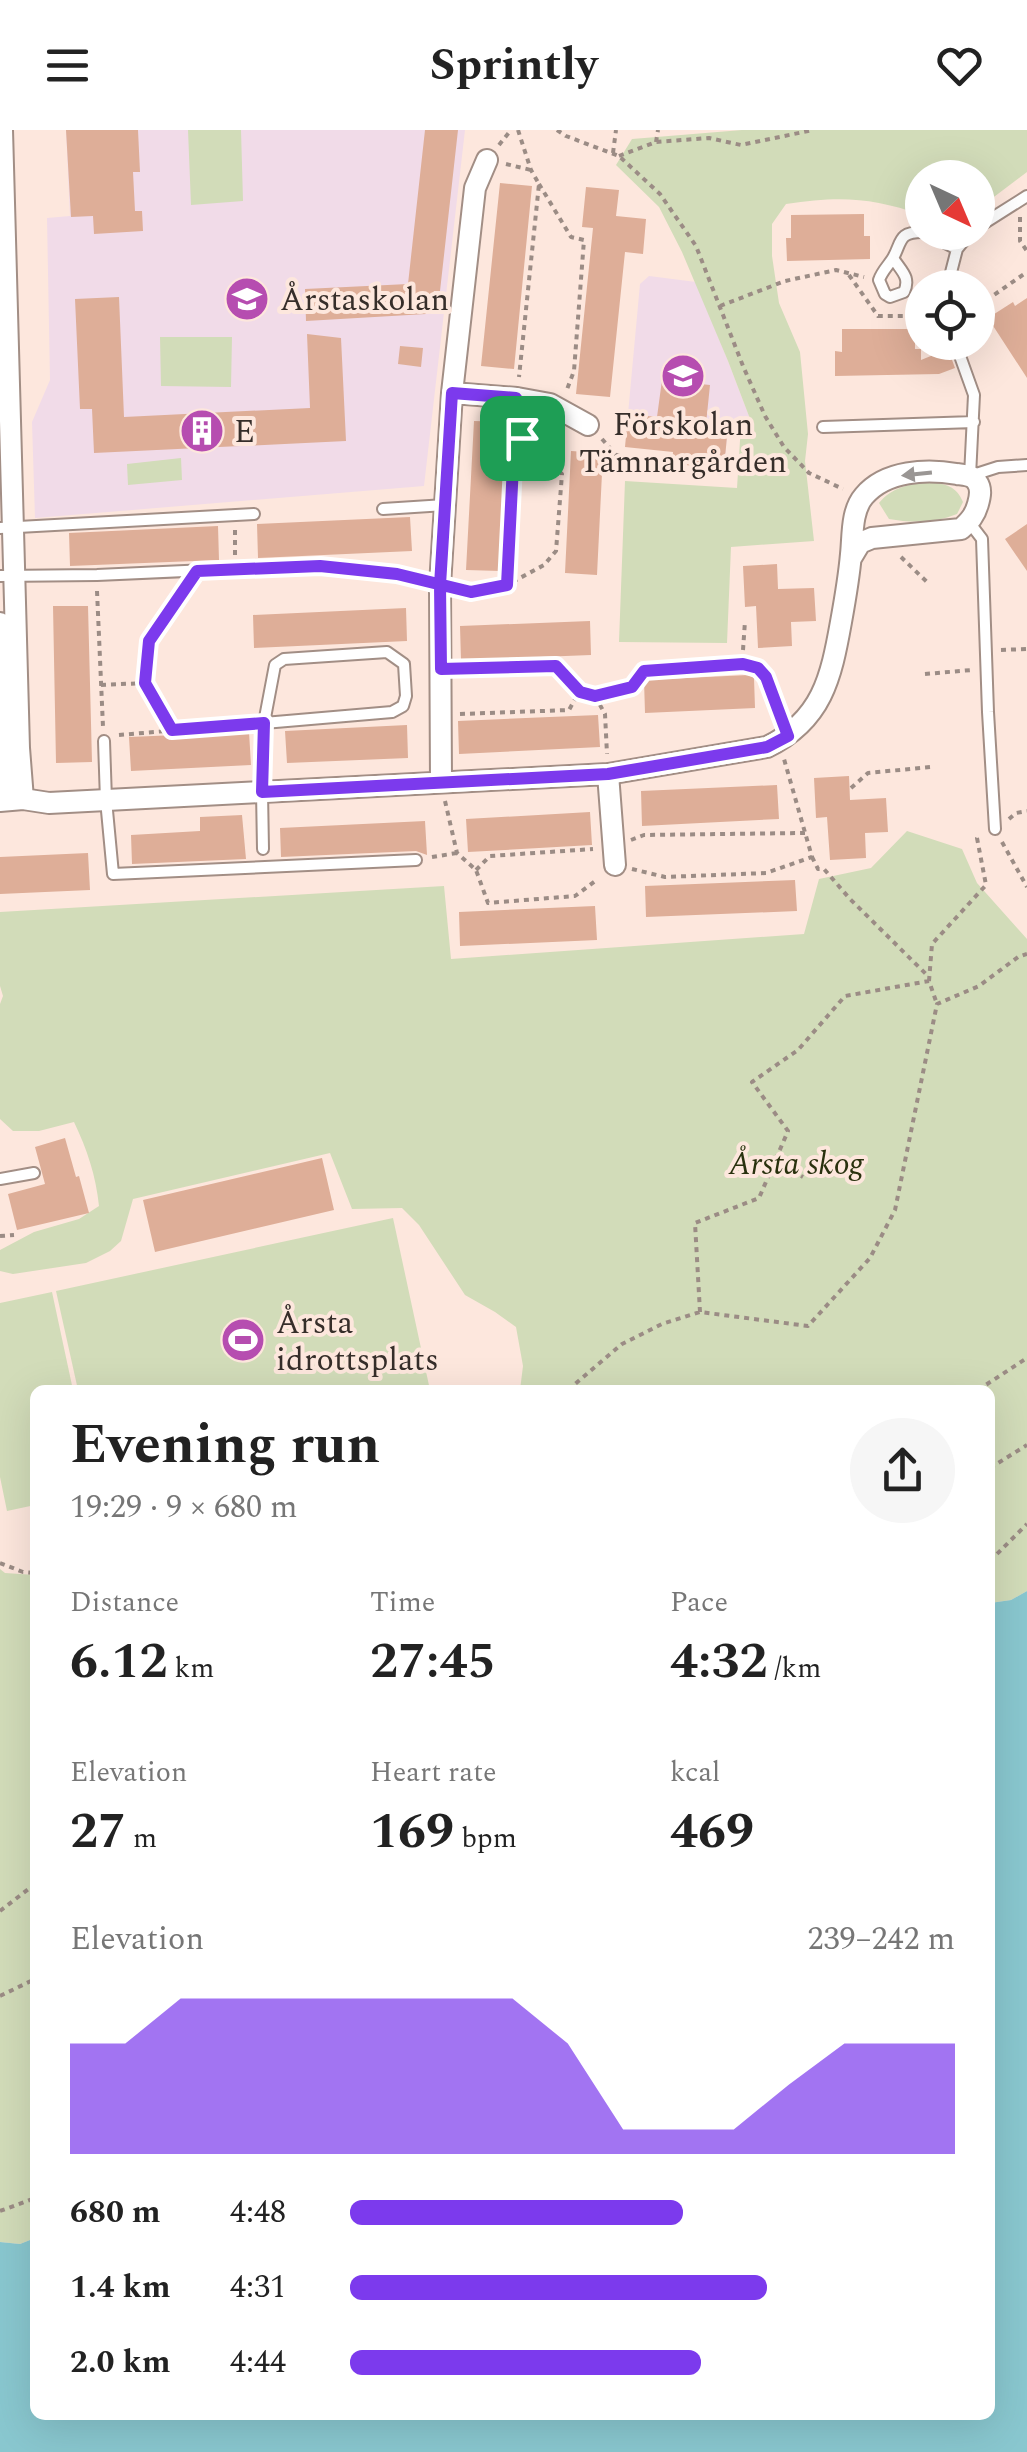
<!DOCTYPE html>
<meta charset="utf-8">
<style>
:root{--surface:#fff;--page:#f6f6f6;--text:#222;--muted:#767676;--accent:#7c3aed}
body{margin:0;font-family:Spectral,serif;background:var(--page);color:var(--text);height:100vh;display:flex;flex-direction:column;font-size:38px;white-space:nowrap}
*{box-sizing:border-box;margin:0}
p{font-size:32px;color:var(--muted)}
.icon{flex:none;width:55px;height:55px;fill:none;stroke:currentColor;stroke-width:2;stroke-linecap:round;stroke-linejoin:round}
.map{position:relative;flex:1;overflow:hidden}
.sheet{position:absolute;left:30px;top:1255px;width:965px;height:1035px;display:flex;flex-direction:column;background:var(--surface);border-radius:15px;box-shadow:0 10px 40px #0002}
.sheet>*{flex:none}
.needle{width:65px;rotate:136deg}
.buttons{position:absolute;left:905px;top:30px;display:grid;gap:20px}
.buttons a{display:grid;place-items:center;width:90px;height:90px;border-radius:50%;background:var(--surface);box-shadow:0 10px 40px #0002;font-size:50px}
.pin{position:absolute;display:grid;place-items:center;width:85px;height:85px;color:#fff;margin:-42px;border-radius:20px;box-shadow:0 5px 15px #0006}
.round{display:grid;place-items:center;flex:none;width:105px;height:105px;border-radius:52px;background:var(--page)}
.summary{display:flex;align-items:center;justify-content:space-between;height:170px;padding:0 40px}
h1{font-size:55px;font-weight:700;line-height:75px}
.metrics{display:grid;grid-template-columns:repeat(3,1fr);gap:15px;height:170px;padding:10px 40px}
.metrics div{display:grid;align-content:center}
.metrics b{font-size:50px;font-weight:700}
.metrics small{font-size:28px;font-weight:400}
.metrics p{font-size:28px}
.chart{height:280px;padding:20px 40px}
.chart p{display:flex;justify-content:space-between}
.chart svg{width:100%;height:180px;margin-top:10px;fill:var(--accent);opacity:.7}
ul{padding:0 40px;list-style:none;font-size:32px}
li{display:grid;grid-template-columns:160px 120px 1fr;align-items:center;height:75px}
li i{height:25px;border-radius:12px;background:var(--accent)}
header{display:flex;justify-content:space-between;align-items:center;height:130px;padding:0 40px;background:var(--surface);font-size:45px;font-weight:700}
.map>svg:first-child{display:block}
.education{fill:#f1dbe8}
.green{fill:#d2dcb9}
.water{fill:#89c7cf}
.building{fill:#deae98}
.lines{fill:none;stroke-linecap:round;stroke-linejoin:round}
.lane-casing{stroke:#a28e85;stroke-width:14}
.street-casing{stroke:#a28e85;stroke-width:24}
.path{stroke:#9b8c85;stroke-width:4;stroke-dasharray:5 5;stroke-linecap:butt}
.lane{stroke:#fff;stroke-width:10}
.street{stroke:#fff;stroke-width:20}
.oneway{fill:#9a9694}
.route-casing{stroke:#fff;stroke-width:20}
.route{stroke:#7c3aed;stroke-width:12}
.labels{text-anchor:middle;stroke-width:8;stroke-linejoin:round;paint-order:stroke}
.poi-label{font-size:32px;fill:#362e2a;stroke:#fde7dd;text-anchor:start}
.park-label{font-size:32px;font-style:italic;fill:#29310e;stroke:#fde7dd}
</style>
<header><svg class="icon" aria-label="menu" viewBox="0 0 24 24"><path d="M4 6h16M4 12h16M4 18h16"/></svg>Sprintly<svg class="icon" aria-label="heart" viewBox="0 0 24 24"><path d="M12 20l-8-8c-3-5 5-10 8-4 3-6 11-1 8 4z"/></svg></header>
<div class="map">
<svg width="1027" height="2322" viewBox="0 0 1027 2322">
<rect width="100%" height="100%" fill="#fde7dd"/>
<path class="education" d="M66,0H465L424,356L35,388L32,292L50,250L47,88L70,86Z
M649,146L696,152L728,231L752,294L728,296L724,338L713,337L716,305L658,287L628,284L640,154Z"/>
<path class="green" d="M188,0H241L243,71L191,75Z
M742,0H1027V42L978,79V48H922V85C871,67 839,66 786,74L772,94V126L779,173L800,222L808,304L805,331L814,411L731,417L727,513L619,512L625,351L737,358L741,295L752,294L728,231L682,122L659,77L616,35L632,9Z
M160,207H232L231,257L161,256Z
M181,328L182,350L128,355L127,334Z
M930,352C945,354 957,356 963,372L957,384C935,393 912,393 889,389L879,373C892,357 910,354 930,352Z
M907,701L962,719L977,753L1027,809V1461L1011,1470L990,1473V1260H520L523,1236L516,1197L495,1182L465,1165L419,1095L402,1078L352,1079L330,1023L133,1069L121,1111L110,1121L86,1133L13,1144L0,1141V1120L34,1102L79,1089L99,1076C96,1046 87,1019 74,992L39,1001H13L0,989V874L3,866L0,856V782L444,756L451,829L804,804L819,749L871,738Z
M393,1088L430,1260H78L56,1161Z
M52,1162L73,1260H35V1375L7,1381L0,1347V1173Z
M0,1439L5,1443L35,1445V2108L20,2114L0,2112Z"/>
<path class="water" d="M1027,1461V2322H0V2112L20,2114L35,2108V2285H990V1473L1011,1470Z"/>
<path class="building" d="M66,0H138L140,42H133L135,81H142L143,101L94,104L93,86L71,87Z
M425,0H458L440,161H434V178H426V184L306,191L305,159L408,154Z
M500,53L532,56L514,239L481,236Z
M586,57L619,60L616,86L646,89L643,124L625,122L610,267L576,264L593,98L582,97Z
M864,84V106H870V129L787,131L786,108H791V85Z
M119,167L124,287L310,278L307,204L341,208L346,311L94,323L92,279H80L75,169Z
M1027,168V248L988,188L1013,172L1015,176Z
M842,199H915V219H921V230L948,219L955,238L939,244L835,246V221L842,222Z
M400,216L423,218L421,237L398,234Z
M662,250L710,255L706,294L728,296L724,338L672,334L673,322L625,317L628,284L657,287Z
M474,291L508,292L501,441L466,440Z
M571,321L603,323L597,445L565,443Z
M410,387L412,421L258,428L257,394Z
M1027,394V441L1005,409Z
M218,396L219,430L70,436L69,403Z
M777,434L778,459L814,458L816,491L791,492L792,516L758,518L756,476L745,477L743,436Z
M53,476H88L92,632L56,633Z
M406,478L407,511L254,518L253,485Z
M590,491L591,525L461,530L460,496Z
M748,545L754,548L755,578L645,583L644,550Z
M598,585L600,617L459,624L458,591Z
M407,595L408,628L287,633L285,601Z
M249,602L251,635L131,641L129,607Z
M849,646L850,670L886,668L888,702L865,703L866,728L830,730L827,687L816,688L814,648Z
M777,655L779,689L642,696L641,661Z
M590,682L592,715L468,722L466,689Z
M242,685L246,729L132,734L131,705L200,701V687Z
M425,691L427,725L416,721L281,727L280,698Z
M88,723L90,760L0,764V727Z
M795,750L797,781L646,787L645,756Z
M595,776L597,810L460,816L459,782Z
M65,1008L76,1047L79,1046L89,1083L17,1100L8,1064L45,1054L35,1017Z
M322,1028L334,1080L155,1122L143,1070Z"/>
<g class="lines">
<defs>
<path id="lane" d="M978,97L1027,66
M924,102L957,119
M893,128C901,141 911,147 904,162L890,167L885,164L879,150C882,141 888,136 893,128C902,112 898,102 922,102
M947,158L957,119L971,102
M955,212L974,265L970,346L998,337L1027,335
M823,297L974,292
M383,379L445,375
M969,392L982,409L988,582L995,699
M0,398L254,384
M0,446L97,445L320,435L397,444L440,455
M697,536C714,535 739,530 755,538C771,546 781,587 788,605
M104,611L106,670L113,744L416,730
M263,719L262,662L264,593L275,535L284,529L387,522L404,534L406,566L403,576L392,582L264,593
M0,1049L34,1043"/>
<path id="street" d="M2,0L19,618L23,669
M452,263L517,268L550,274L588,295
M0,493L3,618L7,670
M608,644L615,735
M441,652L440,455L452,263L475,58L487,30
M0,671L23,669L49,673L608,644L767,617C822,590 831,548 841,492C845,470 849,447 851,424C853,406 851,381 864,366C886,340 927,339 957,344C964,345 973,345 977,352C982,359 980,367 978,374C975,385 970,391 961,399L872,408L860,413L851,428"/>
</defs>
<use href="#lane" class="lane-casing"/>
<use href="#street" class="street-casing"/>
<path class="path" d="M518,0L531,40L539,54L519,247
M557,0L566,6L619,26L660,64L696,116L743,236L765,286L784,317L809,343L843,359
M656,12L658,0
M499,15L511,0
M613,23L616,0
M619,26L656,12L709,8L741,15L813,0
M506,34L531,40
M539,54L571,107L584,110L574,241L566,262
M1020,87V111L1027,121
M849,145L878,186H922
M720,176L785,151L836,140L864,147
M978,176L1027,142
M522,308L562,344L556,421L544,435L507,455L514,316L522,308L525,290
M602,309L616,325L655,331
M528,314L554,301
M235,400V425
M901,427L927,452
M458,459L471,462L507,455
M97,461L103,597
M743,520L745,491
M1001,520L1027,519
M925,544L972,540
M145,553L149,511L186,457
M101,555L145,553L171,600
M581,563L595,566L632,557L645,541L682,537
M595,566L605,584L607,624
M460,584L569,580L579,562L556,536L460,538
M119,605L249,594
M851,658L868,643L930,637
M445,671L457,723L476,740L488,773L575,766L598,749
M1009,689L1016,683L1027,681
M631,710L644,705L805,703
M1002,712L1027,757
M432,727L457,723
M812,727L818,739H824L850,769L929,847
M632,739L665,747L766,743L812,727L784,629
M476,740L490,726L593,719
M929,851L932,814L986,755L977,708L979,704
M775,1031L803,1047
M0,1106L14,1105
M700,1182L695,1093L759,1068L788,1001L752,952L798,920L845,866L929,851L937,874
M568,1260L622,1214L662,1194L700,1182L808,1196L870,1128L895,1080L937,874L979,856L1018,827L1027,824
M978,1260L1027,1228
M990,1338L1027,1315
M990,1431L1027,1394
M0,1433L23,1442L35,1443
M0,1781L35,1754
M0,1866L35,1849
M34,2014L35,2015
M0,2081L35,2068"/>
<use href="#lane" class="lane"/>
<use href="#street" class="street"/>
</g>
<defs><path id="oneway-solid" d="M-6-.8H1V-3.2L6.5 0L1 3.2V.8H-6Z" transform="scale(2.5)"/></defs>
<use class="oneway" href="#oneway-solid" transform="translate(917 344) rotate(174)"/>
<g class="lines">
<defs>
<path id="route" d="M522,308L514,316L507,455L471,462L397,444L320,436L197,441L149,511L145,553L172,600L264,593L262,662L608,644L767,617L788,606L766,547L758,538L743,534L644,541L632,557L595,566L580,562L556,536L441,539L440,455L452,263L516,268L526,288L522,308"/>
</defs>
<use href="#route" class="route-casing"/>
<use href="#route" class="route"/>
</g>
<defs>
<symbol id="school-disc" viewBox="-11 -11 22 22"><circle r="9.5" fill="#b64db0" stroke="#fde7dd"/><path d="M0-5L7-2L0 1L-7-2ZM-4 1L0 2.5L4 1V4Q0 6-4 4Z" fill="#fff"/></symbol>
<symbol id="building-disc" viewBox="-11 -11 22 22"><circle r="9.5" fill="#b64db0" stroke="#fde7dd"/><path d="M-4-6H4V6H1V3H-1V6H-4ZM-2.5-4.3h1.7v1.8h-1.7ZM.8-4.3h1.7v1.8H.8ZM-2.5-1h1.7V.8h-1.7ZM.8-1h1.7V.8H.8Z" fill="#fff"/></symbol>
<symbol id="stadium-disc" viewBox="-11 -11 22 22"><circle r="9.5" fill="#b64db0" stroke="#fde7dd"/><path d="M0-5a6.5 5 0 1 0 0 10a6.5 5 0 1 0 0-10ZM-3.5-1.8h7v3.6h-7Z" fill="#fff"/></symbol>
</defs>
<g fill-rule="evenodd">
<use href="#school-disc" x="222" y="144" width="50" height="50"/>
<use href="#school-disc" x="658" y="221" width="50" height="50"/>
<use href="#building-disc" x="177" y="276" width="50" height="50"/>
<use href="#stadium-disc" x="218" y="1185" width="50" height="50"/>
</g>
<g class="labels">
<g class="poi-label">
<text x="280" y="180">Årstaskolan</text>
<text x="683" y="305" text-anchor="middle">Förskolan<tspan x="683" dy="37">Tämnargården</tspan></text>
<text x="234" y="312">E</text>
<text x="276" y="1203">Årsta<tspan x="276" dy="37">idrottsplats</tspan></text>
</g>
<g class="park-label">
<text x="796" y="1044">Årsta skog</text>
</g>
</g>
</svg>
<div class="buttons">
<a><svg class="needle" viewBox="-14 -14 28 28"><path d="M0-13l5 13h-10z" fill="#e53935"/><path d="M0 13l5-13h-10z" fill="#767676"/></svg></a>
<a><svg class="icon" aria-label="locate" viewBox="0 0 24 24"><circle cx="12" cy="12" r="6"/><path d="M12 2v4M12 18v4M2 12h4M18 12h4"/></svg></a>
</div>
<div class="pin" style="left:522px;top:308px;background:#1e9e55"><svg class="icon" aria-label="arrive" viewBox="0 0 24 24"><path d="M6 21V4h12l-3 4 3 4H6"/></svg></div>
<section class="sheet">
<div class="summary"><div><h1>Evening run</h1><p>19:29 · 9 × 680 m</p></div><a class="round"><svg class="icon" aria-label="share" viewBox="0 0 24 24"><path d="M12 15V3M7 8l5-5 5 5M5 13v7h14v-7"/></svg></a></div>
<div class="metrics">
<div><p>Distance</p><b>6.12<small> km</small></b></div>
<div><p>Time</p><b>27:45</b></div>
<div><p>Pace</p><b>4:32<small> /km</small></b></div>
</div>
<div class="metrics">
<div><p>Elevation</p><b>27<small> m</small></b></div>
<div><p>Heart rate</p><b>169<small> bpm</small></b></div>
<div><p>kcal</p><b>469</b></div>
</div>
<div class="chart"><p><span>Elevation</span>239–242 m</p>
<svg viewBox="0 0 160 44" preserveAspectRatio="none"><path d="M0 44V17L10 17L20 6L30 6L40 6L50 6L60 6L70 6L80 6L90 17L100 38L110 38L120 38L130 27L140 17L150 17L160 17V44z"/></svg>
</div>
<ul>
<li><b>680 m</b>4:48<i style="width:55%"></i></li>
<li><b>1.4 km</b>4:31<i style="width:69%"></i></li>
<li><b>2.0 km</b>4:44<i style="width:58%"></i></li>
</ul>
</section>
</div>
